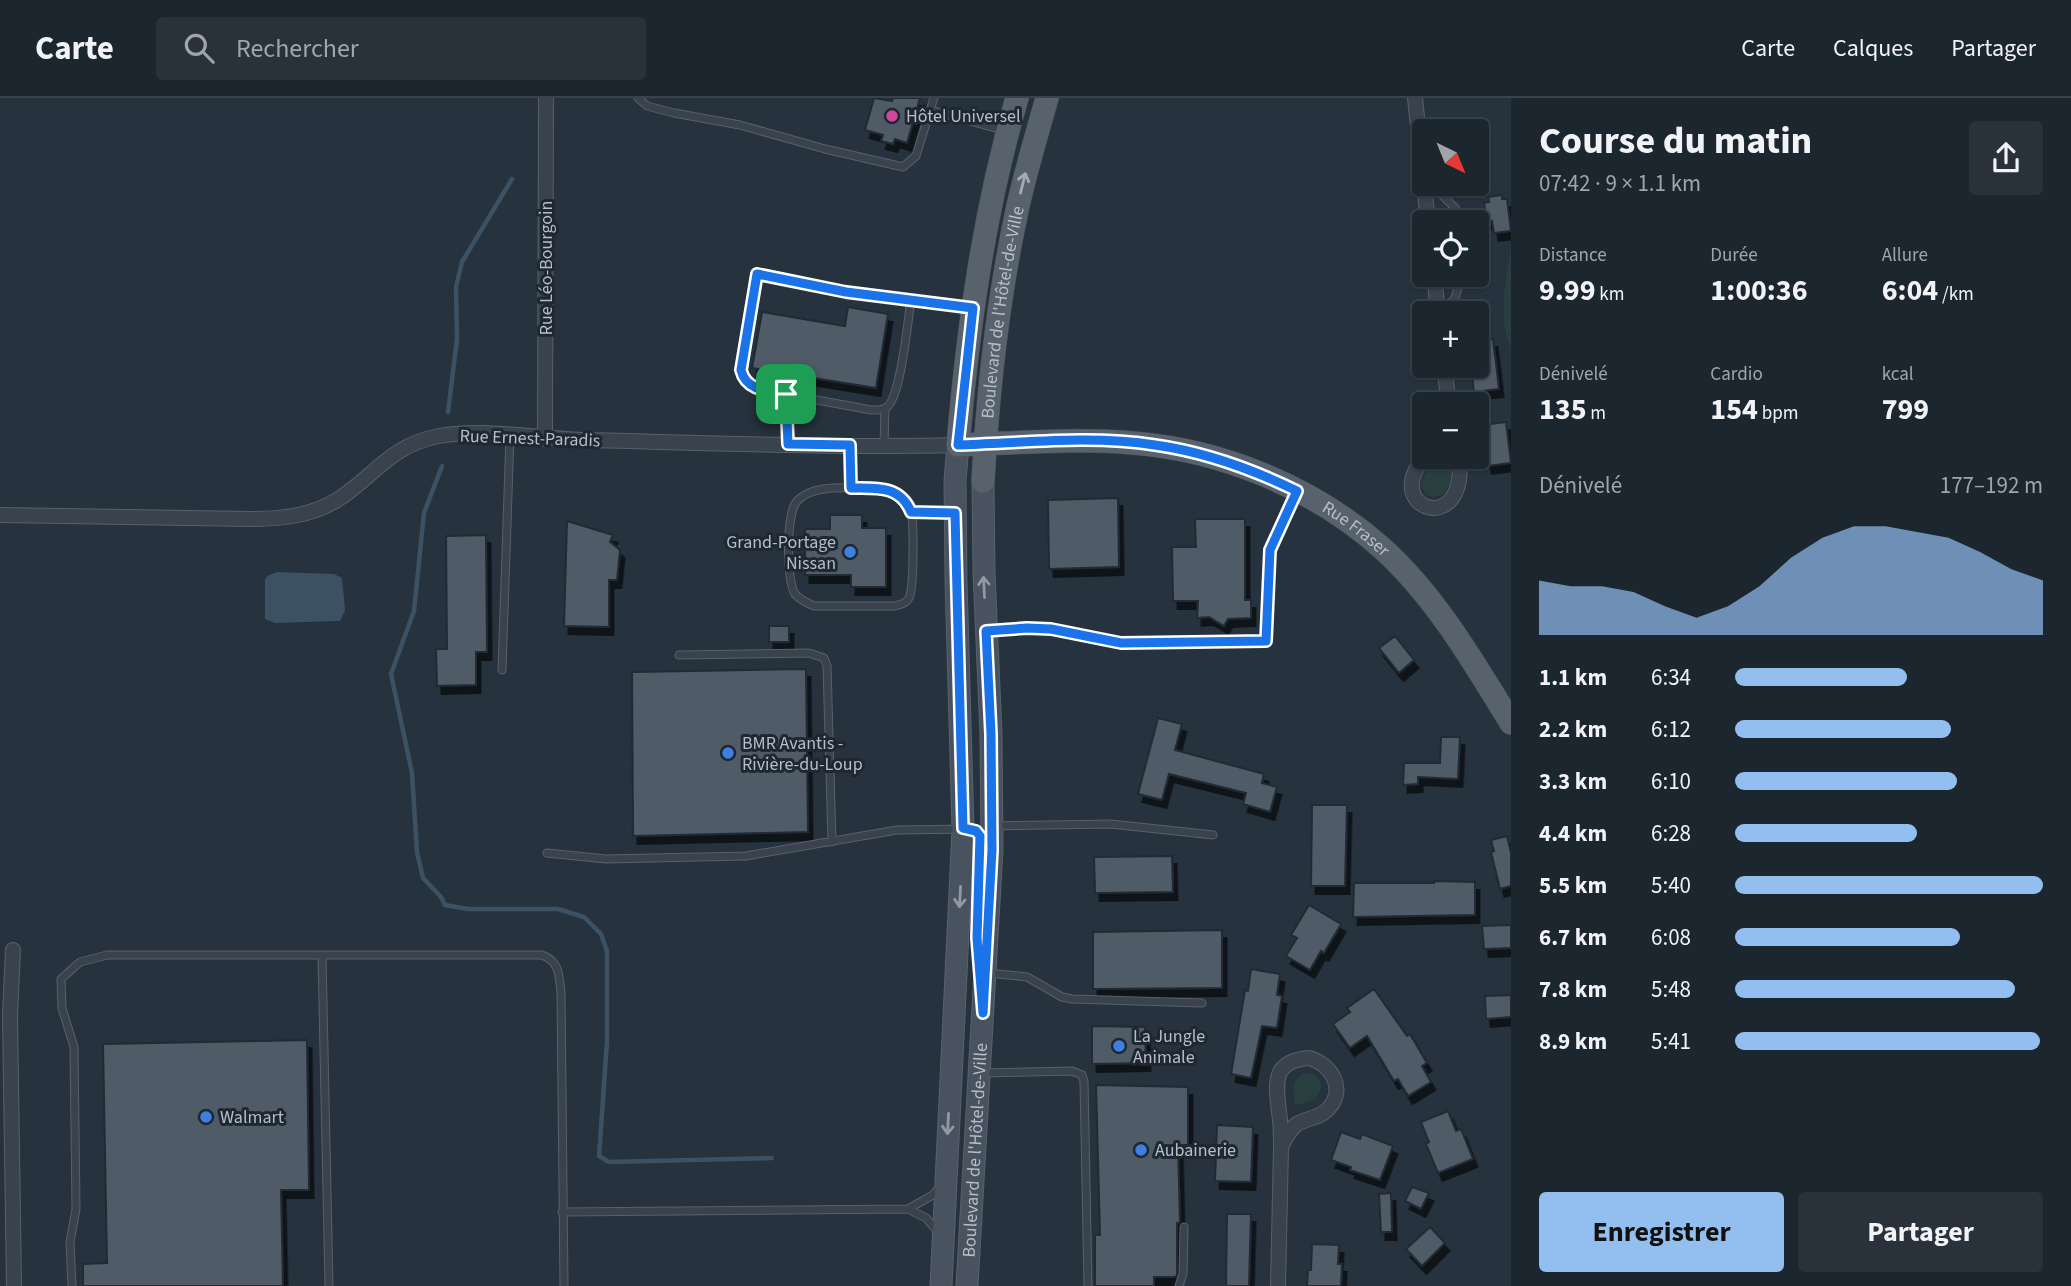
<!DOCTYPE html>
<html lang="fr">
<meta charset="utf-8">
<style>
:root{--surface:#1c262e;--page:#29323a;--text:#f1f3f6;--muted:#a0a5aa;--line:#3a434a;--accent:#93bef0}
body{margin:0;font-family:"Source Sans 3",sans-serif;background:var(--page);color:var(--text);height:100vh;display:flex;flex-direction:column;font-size:26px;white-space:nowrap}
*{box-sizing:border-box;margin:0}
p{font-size:23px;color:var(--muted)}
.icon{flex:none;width:38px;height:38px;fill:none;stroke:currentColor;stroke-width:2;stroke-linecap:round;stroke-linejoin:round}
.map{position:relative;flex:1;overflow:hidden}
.panel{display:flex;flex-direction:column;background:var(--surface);width:560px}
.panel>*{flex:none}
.needle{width:46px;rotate:137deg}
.tools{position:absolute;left:1412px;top:21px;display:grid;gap:14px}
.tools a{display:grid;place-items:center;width:77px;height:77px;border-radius:7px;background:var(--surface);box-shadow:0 2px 5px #0004,0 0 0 2px var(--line);font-size:35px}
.pin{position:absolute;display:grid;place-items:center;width:60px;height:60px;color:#fff;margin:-30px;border-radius:14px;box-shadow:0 4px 10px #0006}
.round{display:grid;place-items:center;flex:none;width:74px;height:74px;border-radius:7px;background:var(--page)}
.headline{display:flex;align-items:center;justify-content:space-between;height:119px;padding:0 28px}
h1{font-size:38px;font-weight:700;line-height:52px}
.metrics{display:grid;grid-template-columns:repeat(3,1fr);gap:10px;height:119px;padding:7px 28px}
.metrics div{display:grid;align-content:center}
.metrics b{font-size:30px;font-weight:700}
.metrics small{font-size:19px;font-weight:400}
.metrics p{font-size:19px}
.chart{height:196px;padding:14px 28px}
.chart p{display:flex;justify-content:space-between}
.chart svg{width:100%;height:126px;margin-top:7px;fill:var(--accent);opacity:.7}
.primary-button{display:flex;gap:14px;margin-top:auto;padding:14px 28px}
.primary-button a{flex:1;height:80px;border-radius:7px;background:var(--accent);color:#111;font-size:28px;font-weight:700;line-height:80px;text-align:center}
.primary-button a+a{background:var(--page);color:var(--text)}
ul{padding:0 28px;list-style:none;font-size:23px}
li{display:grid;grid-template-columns:112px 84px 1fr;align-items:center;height:52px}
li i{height:18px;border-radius:9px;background:var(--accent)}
header{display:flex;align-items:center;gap:42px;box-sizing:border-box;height:98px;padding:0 35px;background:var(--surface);border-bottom:2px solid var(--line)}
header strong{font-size:33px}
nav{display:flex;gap:38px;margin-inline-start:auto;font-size:24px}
.search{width:490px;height:63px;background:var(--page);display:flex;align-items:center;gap:18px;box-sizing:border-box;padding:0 24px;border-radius:7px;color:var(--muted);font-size:26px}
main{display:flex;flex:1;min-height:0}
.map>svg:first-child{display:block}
.green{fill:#293f3f}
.water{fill:#3d5164}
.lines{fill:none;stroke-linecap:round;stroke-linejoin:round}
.stream{stroke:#3d5164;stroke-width:4.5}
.building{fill:#505b67;stroke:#212a34;stroke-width:2;filter:url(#shadow)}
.service-casing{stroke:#58616b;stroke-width:9}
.minor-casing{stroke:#58616b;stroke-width:16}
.secondary-casing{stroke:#58616b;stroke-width:23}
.primary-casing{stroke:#464f59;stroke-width:24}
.service{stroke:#3a434d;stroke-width:7}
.minor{stroke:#3a434d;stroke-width:14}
.secondary{stroke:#495360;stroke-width:21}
.primary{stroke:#58626d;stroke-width:23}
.oneway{stroke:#a3acb6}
.oneway2{stroke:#9099a4}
.route-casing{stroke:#fff;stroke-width:14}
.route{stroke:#1a73e8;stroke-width:9}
.hotel-dot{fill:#d1479c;stroke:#1f2832;stroke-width:2.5}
.shop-dot{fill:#3f7fe0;stroke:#1f2832;stroke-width:2.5}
.labels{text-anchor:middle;stroke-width:6;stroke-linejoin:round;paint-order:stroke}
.poi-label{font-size:18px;fill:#b6bec8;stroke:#1f2832;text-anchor:start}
.street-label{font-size:18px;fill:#b6bec8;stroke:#1f2832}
</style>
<header>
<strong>Carte</strong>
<div class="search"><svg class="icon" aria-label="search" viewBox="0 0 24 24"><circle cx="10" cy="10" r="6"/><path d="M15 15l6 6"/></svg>Rechercher</div>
<nav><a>Carte</a><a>Calques</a><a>Partager</a></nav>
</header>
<main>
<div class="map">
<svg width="1511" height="1188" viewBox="0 0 1511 1188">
<defs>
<filter id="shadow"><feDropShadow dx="4.5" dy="8" stdDeviation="0" flood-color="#0009"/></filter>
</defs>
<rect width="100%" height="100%" fill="#26323d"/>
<path class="green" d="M1511,148V252L1504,227V195Z
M1438,359H1452C1451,376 1454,398 1432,399C1410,388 1428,371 1438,359Z
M1304,975C1315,975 1322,981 1321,992L1315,1001L1298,1007L1295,1006C1293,994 1291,981 1304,975Z"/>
<path class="water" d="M277,474L334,476L342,480L345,512L340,523L275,525L265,521V482L267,478Z"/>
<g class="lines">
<path class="stream" d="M448,314L457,241L456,189L462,164L512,81
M442,368L424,415L414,513L391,576L412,675L417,754L423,780L441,799L445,807L468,811H558L584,819L601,836L607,853V944L599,1058L609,1064L772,1060"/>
</g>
<path class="building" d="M874,0L892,3L893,0H920L907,45L895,41L893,46L881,43L883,37L865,32Z
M1502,97V101H1507L1511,133L1494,135L1492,123L1487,124L1484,105L1489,104L1488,99Z
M848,209L888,216L876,290L752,270L762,214L845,228Z
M1493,241L1499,291L1474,294L1471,268H1477V243Z
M1506,324L1511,365L1487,368L1483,327Z
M1118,400L1119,469L1049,471L1048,402Z
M830,417H862V430H886V489H851V477H805V431H830Z
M1195,421H1245V502H1251V520L1228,521L1224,528L1209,519L1197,520L1198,503H1173L1172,449H1196Z
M567,423L613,437L610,444L620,452L617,482H609V529L564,528Z
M486,437L487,554H476V587L437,588L436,551H447L446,438Z
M769,528H789V544H769Z
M1395,538L1414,562L1399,575L1379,550Z
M806,571L808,734L633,738L632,574Z
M1158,620L1182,626L1175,652L1264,676L1262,685L1277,689L1270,714L1243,706L1246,695L1169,676L1162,702L1138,696Z
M1441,639H1460L1458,681L1418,679V686L1403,687L1404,665H1440Z
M1312,707H1347L1345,788H1311Z
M1507,738L1511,755V788L1500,791L1491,754L1494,753L1491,742Z
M1172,758L1173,794L1095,795L1094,759Z
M1434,783L1475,784V817L1353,819L1354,785H1434Z
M1309,807L1341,826L1324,855L1321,853L1310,872L1286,858L1297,840L1291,837Z
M1511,827V850L1484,851L1482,828Z
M1222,832V890L1093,891V834Z
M1251,871L1280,876L1277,897L1282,898L1277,930L1262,928L1251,980L1231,976L1245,892L1248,893Z
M1374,891L1407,938L1410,936L1427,965L1422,968L1431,984L1408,998L1398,981L1394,983L1367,938L1350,950L1333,926L1350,914L1347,910Z
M1511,897V919L1486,921L1485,898Z
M1092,928L1145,929L1146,965L1092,966Z
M307,942L309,1092H281L283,1188H83V1166L107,1165L103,946Z
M1096,987L1188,989V1047H1178L1180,1124L1177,1125V1176L1176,1179H1154V1188H1095V1137H1100Z
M1448,1013L1456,1033L1461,1031L1473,1061L1438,1075L1426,1046L1429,1044L1421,1024Z
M1217,1027L1253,1029L1251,1084L1215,1083Z
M1341,1034L1360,1041L1362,1036L1393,1048L1380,1082L1350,1072L1351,1069L1331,1062Z
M1412,1089L1429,1095L1421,1111L1405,1103Z
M1391,1095L1392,1134H1381L1379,1096Z
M1227,1116H1251L1249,1188H1226Z
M1430,1129L1445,1145L1422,1168L1406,1151Z
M1312,1146L1339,1147L1338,1166H1342L1341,1188H1307L1308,1172H1311Z"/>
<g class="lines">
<defs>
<path id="service" d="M638,0L647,8L674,15L740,27L825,51L903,69L916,58L934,0
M931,12L1006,33
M1431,86L1455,110L1463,124
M911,201C908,222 901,298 887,309C882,313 876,312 871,312L763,292C751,288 744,285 741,272L757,176L846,194L969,209
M1441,215L1455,200L1462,177
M786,296L788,346
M850,347L851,390
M884,347L885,310
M833,390C853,390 880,386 898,395C905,399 909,406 911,413C914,425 914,491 909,500C906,506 901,506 895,508H814C807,505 800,502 795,496C786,482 786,415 797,403C807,393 820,391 833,390Z
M911,414L954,415
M991,533L1051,531L1121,545L1266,543L1270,451L1297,394
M679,557L809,555L824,560L827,568L832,744
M502,572L510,338
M993,728L1111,726L1213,737
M547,755L606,761L746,758L897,732L971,731L978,735L981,743L977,834
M322,857L329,1188
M988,875L1027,879L1062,899L1072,901L1202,905
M981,975L1072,973L1082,977L1084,983L1088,1188
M908,1111L926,1120L938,1134
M562,1114L908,1111L933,1097L940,1089
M72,1188L70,1144L76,1111L74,949L62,910L61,881L80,864L107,857H542C560,864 559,877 561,895L564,1188
M1179,1188L1183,1176L1184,1129"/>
<path id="minor" d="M1415,0L1428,124
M1434,177L1438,215
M1444,268L1449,306
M545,341L546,0
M1425,359C1379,411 1469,441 1459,359
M0,417L251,421C281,421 311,418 337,402C375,378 390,347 439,338C487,330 539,341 587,342C711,345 835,350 958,347
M13,852L10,917L14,1188
M1309,960C1331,966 1347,991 1328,1011C1320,1020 1307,1020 1297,1026C1289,1032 1285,1041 1281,1049C1281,1037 1281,1026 1279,1014C1276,986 1271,963 1309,960Z
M1278,1188L1281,1049"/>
<g id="secondary">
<path d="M941,1188L963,731L956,482L955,383L958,347"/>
<path id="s1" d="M967,1188L992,752L991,636L984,474L983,383"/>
</g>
<g id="primary">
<path id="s2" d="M1017,0C984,113 968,230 958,347C1016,345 1075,340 1133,345C1223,352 1315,390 1383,451C1436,499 1474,565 1511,625"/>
<path id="s3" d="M983,383C988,291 998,199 1018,108C1026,72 1037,36 1047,0"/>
</g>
</defs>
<use href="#service" class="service-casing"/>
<use href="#minor" class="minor-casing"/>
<use href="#secondary" class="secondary-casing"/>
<use href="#primary" class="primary-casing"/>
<use href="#service" class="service"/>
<use href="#minor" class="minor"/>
<use href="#secondary" class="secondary"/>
<use href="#primary" class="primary"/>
</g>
<defs><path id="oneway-shaft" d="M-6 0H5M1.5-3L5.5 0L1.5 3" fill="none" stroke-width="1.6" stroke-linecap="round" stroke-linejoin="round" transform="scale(1.75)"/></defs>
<use class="oneway" href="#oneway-shaft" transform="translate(1023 85) rotate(-76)"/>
<g class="oneway2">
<use href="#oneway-shaft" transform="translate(984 489) rotate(-93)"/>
<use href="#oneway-shaft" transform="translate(960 799) rotate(93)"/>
<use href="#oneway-shaft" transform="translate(948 1026) rotate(93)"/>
</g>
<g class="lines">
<defs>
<path id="route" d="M757,176L846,194L973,210L958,347C1023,345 1091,337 1155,347C1205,354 1252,371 1297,393L1270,452L1266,543L1121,545L1051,531L1027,530L986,533L991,636L992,752L983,915L977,840L980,738L976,733L963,730L955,415L911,414C900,387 876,390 851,390L850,347L788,346L786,296C768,293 746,293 741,272Z"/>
</defs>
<use href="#route" class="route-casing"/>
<use href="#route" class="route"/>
</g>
<circle class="hotel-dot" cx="892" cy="18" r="7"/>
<g class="shop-dot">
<circle cx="850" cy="454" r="7"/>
<circle cx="728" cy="655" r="7"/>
<circle cx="1119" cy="948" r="7"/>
<circle cx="206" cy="1019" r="7"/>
<circle cx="1141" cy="1052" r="7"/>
</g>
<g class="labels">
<g class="poi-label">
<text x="906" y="24">Hôtel Universel</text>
<text x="836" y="450" text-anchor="end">Grand-Portage<tspan x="836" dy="21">Nissan</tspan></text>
<text x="742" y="651">BMR Avantis -<tspan x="742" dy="21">Rivière-du-Loup</tspan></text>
<text x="1133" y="944">La Jungle<tspan x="1133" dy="21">Animale</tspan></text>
<text x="220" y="1025">Walmart</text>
<text x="1155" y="1058">Aubainerie</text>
</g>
<g class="street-label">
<text transform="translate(546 170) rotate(-90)" y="6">Rue Léo-Bourgoin</text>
<text dy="6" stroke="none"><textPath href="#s3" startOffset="170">Boulevard de l'Hôtel-de-Ville</textPath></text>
<text transform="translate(530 340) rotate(2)" y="6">Rue Ernest-Paradis</text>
<text dy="6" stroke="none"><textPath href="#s2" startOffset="770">Rue Fraser</textPath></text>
<text dy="6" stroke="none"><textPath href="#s1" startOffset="136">Boulevard de l'Hôtel-de-Ville</textPath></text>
</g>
</g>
</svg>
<div class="tools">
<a><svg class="needle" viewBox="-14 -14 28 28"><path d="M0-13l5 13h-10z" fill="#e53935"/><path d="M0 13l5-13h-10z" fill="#a0a5aa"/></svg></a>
<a><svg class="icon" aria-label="locate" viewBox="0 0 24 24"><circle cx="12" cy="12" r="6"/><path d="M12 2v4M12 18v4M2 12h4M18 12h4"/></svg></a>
<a>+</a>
<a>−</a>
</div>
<div class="pin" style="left:786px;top:296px;background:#1e9e55"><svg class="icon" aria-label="arrive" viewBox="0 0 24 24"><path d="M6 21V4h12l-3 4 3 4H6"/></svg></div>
</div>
<section class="panel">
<div class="headline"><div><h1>Course du matin</h1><p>07:42 · 9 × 1.1 km</p></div><a class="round"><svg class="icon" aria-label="share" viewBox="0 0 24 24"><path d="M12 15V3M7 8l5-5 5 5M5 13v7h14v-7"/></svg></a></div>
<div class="metrics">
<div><p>Distance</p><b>9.99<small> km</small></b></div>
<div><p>Durée</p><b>1:00:36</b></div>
<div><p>Allure</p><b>6:04<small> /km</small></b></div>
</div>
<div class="metrics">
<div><p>Dénivelé</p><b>135<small> m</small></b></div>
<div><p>Cardio</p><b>154<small> bpm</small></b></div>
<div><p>kcal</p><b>799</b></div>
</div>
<div class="chart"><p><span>Dénivelé</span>177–192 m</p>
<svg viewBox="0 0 160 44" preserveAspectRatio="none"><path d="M0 44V25L10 27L20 27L30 29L40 34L50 38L60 34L70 27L80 17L90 10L100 6L110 6L120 8L130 10L140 15L150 21L160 25V44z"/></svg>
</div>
<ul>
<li><b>1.1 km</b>6:34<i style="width:56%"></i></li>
<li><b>2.2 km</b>6:12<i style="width:70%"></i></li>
<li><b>3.3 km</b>6:10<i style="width:72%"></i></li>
<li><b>4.4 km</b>6:28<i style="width:59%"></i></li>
<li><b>5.5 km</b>5:40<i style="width:100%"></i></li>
<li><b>6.7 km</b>6:08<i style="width:73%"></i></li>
<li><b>7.8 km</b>5:48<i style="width:91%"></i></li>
<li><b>8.9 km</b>5:41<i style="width:99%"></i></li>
</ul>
<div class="primary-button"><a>Enregistrer</a><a>Partager</a></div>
</section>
</main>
